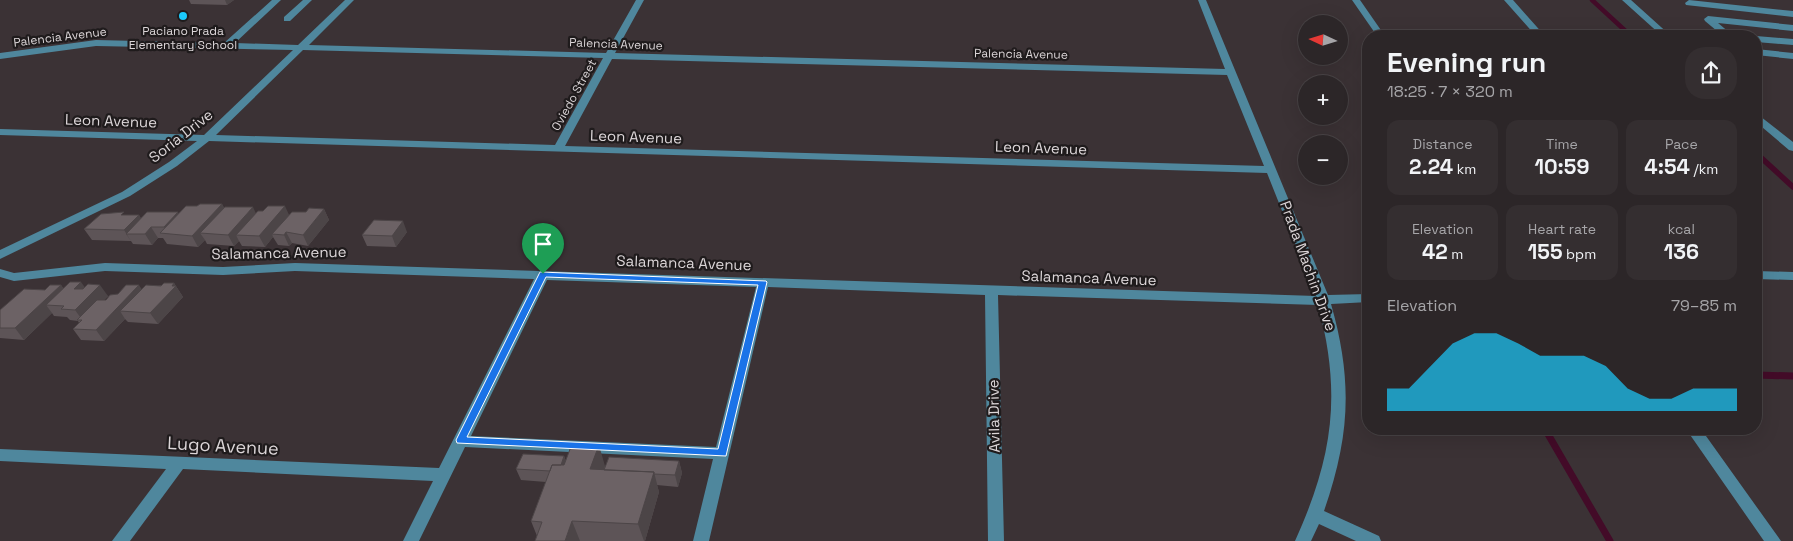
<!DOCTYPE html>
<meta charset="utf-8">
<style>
:root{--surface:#2c2628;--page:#342e30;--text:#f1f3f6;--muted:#a6a5a8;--line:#484345;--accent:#1bcafc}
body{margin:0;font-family:"Space Grotesk",sans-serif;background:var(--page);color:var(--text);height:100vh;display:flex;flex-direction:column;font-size:19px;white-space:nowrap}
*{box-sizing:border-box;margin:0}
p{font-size:16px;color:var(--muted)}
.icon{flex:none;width:28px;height:28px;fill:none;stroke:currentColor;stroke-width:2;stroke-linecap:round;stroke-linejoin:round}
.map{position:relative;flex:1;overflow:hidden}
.details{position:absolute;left:1362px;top:30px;width:400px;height:405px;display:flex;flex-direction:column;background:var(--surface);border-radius:20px;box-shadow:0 5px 20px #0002,0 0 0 1px var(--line)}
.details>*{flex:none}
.needle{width:32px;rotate:274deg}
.tools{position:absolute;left:1298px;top:15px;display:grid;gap:10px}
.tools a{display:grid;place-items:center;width:50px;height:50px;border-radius:50%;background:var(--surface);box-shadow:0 5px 20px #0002,0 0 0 1px var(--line);font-size:25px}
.pin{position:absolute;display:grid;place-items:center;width:42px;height:42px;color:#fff;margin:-51px -21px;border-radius:50% 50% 50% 0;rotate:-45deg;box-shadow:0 0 5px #0007}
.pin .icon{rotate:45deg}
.round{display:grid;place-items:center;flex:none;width:52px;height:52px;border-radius:20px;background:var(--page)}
.summary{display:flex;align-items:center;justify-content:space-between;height:85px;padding:0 25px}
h1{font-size:28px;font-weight:600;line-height:38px}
.metrics{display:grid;grid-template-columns:repeat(3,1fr);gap:8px;height:85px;padding:5px 25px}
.metrics div{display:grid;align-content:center;border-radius:12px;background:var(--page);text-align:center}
.metrics b{font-size:21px;font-weight:600}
.metrics small{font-size:14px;font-weight:400}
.metrics p{font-size:14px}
.chart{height:140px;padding:10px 25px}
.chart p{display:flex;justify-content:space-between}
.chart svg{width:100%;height:90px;margin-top:5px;fill:var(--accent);opacity:.7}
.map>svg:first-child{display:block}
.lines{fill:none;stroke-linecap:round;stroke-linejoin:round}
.stream-far2{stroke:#430b28;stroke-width:4.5}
.stream-far1{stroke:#430b28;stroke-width:5.5}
.stream{stroke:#430b28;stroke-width:7}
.minor{fill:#4f879d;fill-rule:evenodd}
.wall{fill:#5d5457}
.shaded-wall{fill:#4c4547}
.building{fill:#6c6265;stroke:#4c4547}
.route{fill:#1a73e8;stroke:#fff;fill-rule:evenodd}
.poi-dot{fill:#1bcafc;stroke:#1f1b1c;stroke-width:2}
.labels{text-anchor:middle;stroke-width:4.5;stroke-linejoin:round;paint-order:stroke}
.far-poi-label{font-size:12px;fill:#dcd6d8;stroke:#1f1b1c}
.far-street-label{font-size:12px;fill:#dcd6d8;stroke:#1f1b1c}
.street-label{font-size:15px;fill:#dcd6d8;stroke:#1f1b1c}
.near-street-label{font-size:18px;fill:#dcd6d8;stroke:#1f1b1c}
</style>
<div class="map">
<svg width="1793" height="541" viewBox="0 0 1793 541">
<rect width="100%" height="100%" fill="#3b3235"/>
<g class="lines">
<path class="stream-far2" d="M1592,0L1631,36"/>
<path class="stream-far1" d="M1756,153L1793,187"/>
<path class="stream" d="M1756,375L1793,376
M1545,429L1610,541"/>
<path class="minor" d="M272,0H281L235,43L298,45L345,0H354L309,45L606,53L636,0H644L615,53L1225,69L1198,0H1206L1328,295L1369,294V302L1331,304C1353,381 1350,436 1324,511L1379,536L1381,541H1356L1319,524L1311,541H1295C1333,457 1342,394 1318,305L998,295L1004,541H988L985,295L768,287L709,541H693L713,459L465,447L419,541H403L433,481L183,469L130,541H112L166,469L0,461V449L439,468L534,279L295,271L223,275L105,271L14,281L0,277V269L14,273L105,263L223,267L295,263L1316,296L1267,173L209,141L177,166L130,196L0,259V250L122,192L169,162L197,141L0,135V129L204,135L293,50L96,46L0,59V53L96,40L224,43ZM303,50L603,58L555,145L216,135ZM612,59L1227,75L1264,166L565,146ZM547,280L756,287L716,447L471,436Z
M303,0H312L290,21H284V17Z
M1352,0H1360L1385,36H1377Z
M1504,0H1513L1545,36H1536Z
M1622,0H1631L1671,36H1662Z
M1689,0L1793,11V17L1686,5L1685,3Z
M1708,16L1793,25V31L1718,23L1730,33L1738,36H1723L1705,21L1704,19Z
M1756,36L1793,39V45L1756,42Z
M1756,49L1793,53V59L1756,55Z
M1756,113L1793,142V151L1789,150L1756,122Z
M1756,271L1793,272V280L1756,279Z
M1686,429H1701L1781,541H1764Z"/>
</g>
<path class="wall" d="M189,0H234L227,5L191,4Z
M222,204L224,208L256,213L289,215L324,209L329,220L308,246L292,243L289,246L278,245L273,237L265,247L242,246L239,241L234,246L207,244L205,240L198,247L167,244L163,238H158L152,245L133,244L131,241L92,240L84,229L126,215H139L141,219L179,214L197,206Z
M407,232L396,247L367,246L362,235Z
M174,283L183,297L158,324L128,322L125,319L104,341L81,340L73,329L79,323L78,321L70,320L67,317L54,316L52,313L24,340L0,338V310L61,285L63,288L85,287L108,296L104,300H106L141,289Z
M564,456L566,461L605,466L679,461L682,473L678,487L657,485L659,492L645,541H535L537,536L531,521L546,482L521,480L516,469Z"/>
<path class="shaded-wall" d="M225,0H234L227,5Z
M222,204L228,215L200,233L205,240L198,247L192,236Z
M285,206L290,217L272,234L273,237L265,247L259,236Z
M253,207L258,218L236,235L239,241L234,246L228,235Z
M324,209L329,220L308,246L303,235Z
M178,212L184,223L168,234L164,227Z
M139,215L146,226L126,234L131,241L124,230Z
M403,221L407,232L396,247L392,236Z
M151,227L158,238L152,245L145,234Z
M286,232L292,243L289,246L284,235Z
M81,282L89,293L74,289Z
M174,283L183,297L158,324L150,313Z
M61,285L69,296L46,305L52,313L24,340L15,328Z
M100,285L108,296L83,321L75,310Z
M139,285L146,296L120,311L125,319L104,341L96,330Z
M599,445L605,466L597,490L590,469Z
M564,456L568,468L559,471Z
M679,461L682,473L678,487L675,475Z
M654,472L659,492L645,541H644L638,524Z
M572,521L580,541H565Z"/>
<path class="building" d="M200,204H222L192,236L160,233L186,206H197Z
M268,206H285L259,236L236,235L258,211H263Z
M225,207H253L228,235L200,233Z
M309,208L324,209L303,235L286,232L284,235L272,234L292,212H306Z
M124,212L121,215H139L124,230L84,229L101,214Z
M147,212H178L164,227H151L145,234H126Z
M374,220L403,221L392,236L362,235Z
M70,282H81L74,289H83L88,284L100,285L75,310L61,309L64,306L46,305Z
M164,283H174L172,286H176L150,313L120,311L146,285L161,286Z
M50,285H61L15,328H0V310L24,289L45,290Z
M126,285H139L96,330L73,329L82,320H77L97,300H106L110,295L118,294Z
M572,444L599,445L590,469L654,472L638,524L572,521L565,541H535L542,522L531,521L552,465H564Z
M523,454L564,456L561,465H552L550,471L516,469Z
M609,457L679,461L675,475L654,474V472L604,470Z"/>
<path class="route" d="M540,272L766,281L767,282L726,456L457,443L456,440ZM546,277L758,285L718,449L467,437Z"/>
<circle class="poi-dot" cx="183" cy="16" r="5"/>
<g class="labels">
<g class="far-poi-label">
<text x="183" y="35">Paciano Prada<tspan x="183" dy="14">Elementary School</tspan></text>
</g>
<g class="far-street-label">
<text transform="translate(60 37) rotate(-7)" y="4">Palencia Avenue</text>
<text transform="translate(616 44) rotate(2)" y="4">Palencia Avenue</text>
<text transform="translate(1021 54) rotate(1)" y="4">Palencia Avenue</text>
<text transform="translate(574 95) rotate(-61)" y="4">Oviedo Street</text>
</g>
<g class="street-label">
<text transform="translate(111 121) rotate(2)" y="5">Leon Avenue</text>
<text transform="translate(181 136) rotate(-38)" y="5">Soria Drive</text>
<text transform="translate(636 137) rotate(2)" y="5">Leon Avenue</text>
<text transform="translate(1041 148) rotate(2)" y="5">Leon Avenue</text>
<text transform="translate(279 253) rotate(-1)" y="5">Salamanca Avenue</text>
<text transform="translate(684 263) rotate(2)" y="5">Salamanca Avenue</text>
<text transform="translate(1308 266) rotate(70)" y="5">Prada Machin Drive</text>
<text transform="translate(1089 278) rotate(2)" y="5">Salamanca Avenue</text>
<text transform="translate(994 416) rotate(-91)" y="5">Avila Drive</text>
</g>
<g class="near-street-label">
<text transform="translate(223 446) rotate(3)" y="6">Lugo Avenue</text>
</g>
</g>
</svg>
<div class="tools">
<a><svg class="needle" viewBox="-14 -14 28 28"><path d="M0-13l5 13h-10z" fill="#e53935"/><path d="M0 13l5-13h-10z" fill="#a6a5a8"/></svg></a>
<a>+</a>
<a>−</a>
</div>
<div class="pin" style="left:543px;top:274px;background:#1e9e55"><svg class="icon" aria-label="arrive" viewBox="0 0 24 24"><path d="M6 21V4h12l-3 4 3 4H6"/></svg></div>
<section class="details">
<div class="summary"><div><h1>Evening run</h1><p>18:25 · 7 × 320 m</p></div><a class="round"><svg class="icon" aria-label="share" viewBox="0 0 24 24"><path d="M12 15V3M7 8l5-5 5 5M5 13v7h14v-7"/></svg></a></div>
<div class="metrics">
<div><p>Distance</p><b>2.24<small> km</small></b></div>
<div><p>Time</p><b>10:59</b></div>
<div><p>Pace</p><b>4:54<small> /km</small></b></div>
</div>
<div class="metrics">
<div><p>Elevation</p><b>42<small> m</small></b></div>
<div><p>Heart rate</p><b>155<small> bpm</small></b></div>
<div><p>kcal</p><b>136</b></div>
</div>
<div class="chart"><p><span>Elevation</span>79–85 m</p>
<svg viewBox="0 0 160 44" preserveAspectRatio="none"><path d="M0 44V33L10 33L20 22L30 11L40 6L50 6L60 11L70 17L80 17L90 17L100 22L110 33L120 38L130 38L140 33L150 33L160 33V44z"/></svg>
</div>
</section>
</div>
